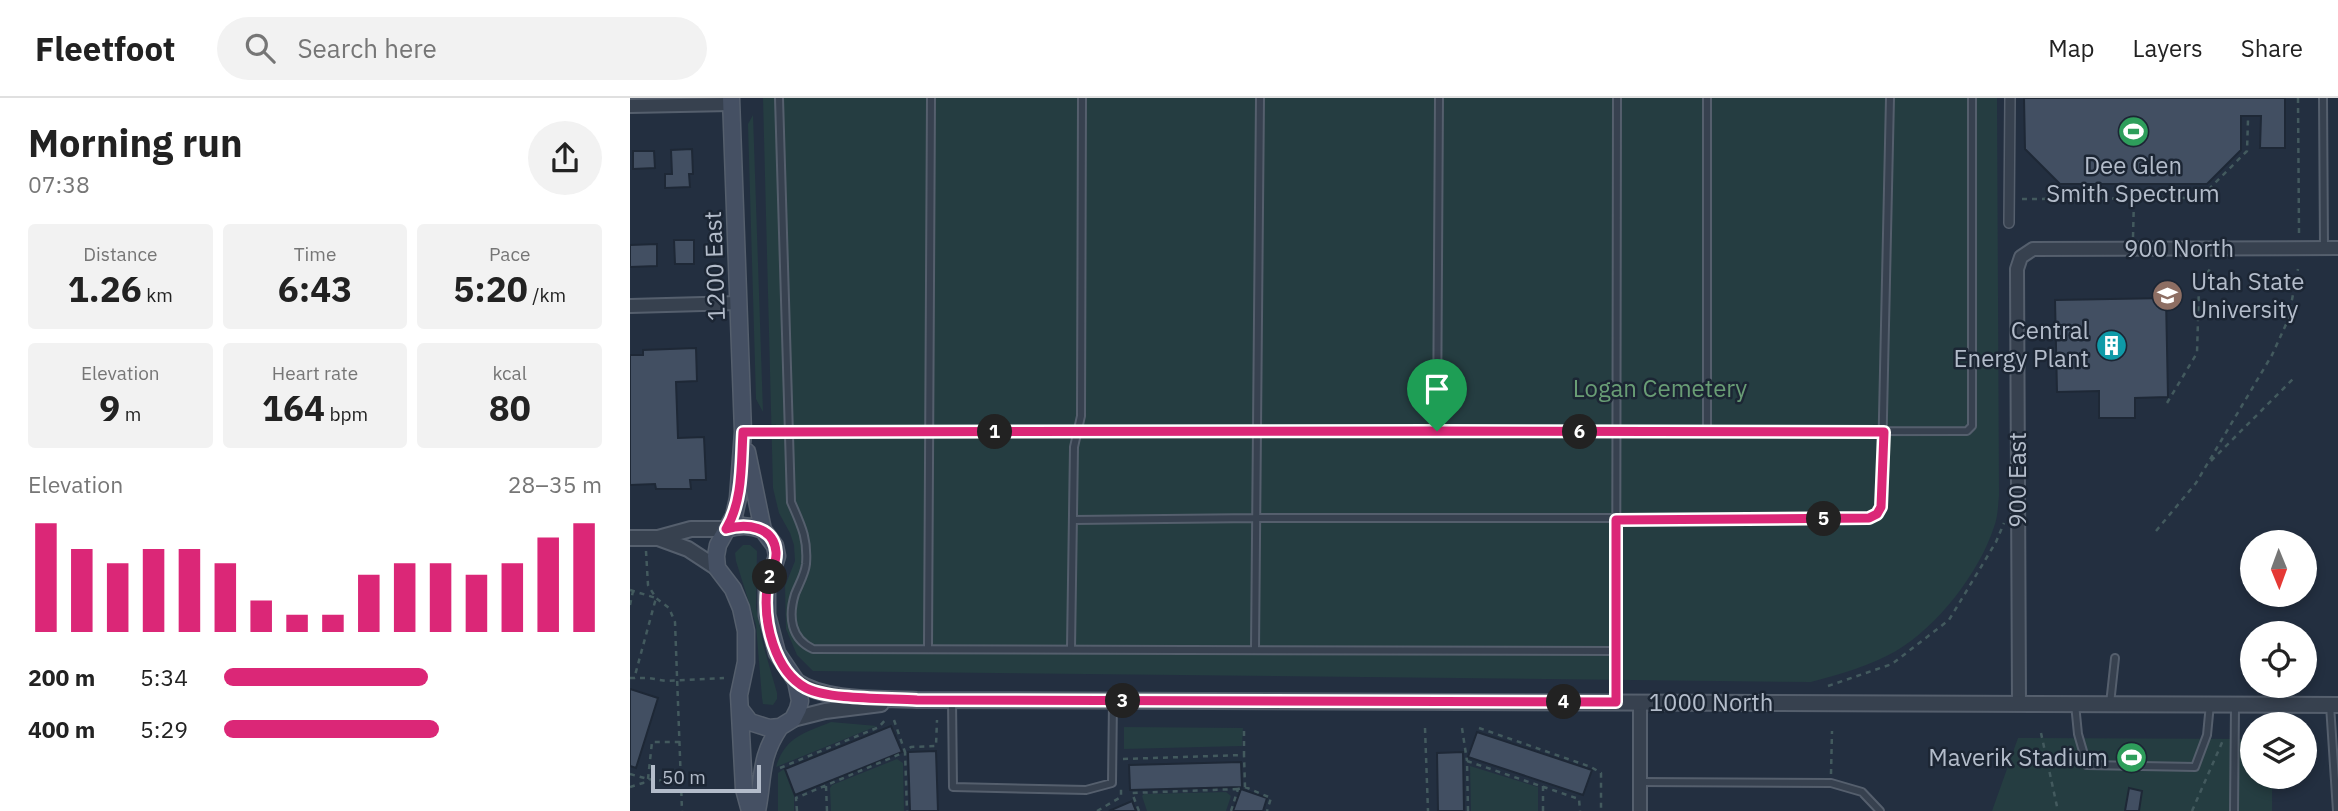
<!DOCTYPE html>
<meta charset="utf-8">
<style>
:root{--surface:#fff;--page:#f2f2f2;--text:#222;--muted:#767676;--line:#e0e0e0;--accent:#db2777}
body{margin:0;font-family:"IBM Plex Sans",sans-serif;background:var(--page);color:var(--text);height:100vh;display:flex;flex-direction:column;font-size:26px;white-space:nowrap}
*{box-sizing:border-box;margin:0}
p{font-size:23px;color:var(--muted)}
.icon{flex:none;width:38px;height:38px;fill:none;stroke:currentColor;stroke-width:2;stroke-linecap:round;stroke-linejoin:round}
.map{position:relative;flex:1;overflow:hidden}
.panel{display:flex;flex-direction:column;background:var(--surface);width:630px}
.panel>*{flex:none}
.needle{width:46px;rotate:179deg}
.tools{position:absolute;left:1610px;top:432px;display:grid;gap:14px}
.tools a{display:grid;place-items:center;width:77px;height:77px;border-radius:50%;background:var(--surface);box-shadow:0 4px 10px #0003;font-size:35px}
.scale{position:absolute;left:21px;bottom:18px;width:110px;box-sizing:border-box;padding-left:7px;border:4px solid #b3bcca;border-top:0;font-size:19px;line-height:24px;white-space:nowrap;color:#b3bcca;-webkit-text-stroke:5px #1c2634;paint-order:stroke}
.pin{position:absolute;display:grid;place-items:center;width:60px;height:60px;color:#fff;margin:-72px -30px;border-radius:50% 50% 50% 0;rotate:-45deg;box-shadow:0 0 7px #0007}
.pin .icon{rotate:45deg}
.km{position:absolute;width:35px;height:35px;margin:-18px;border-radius:50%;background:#222;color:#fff;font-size:19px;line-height:35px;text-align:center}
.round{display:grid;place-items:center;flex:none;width:74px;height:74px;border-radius:37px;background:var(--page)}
.overview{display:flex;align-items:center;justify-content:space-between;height:119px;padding:0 28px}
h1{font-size:38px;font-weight:700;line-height:52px}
.metrics{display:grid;grid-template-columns:repeat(3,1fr);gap:10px;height:119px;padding:7px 28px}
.metrics div{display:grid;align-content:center;border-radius:7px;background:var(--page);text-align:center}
.metrics b{font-size:35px;font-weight:700}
.metrics small{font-size:19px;font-weight:400}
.metrics p{font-size:19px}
.chart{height:196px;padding:14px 28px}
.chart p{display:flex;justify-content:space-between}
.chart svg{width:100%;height:126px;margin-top:7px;stroke:var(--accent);stroke-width:6}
ul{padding:0 28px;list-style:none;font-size:23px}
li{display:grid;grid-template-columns:112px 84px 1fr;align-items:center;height:52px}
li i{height:18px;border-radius:9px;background:var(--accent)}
header{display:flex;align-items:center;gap:42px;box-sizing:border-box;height:98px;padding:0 35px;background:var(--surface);border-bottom:2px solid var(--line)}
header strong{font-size:33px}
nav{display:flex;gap:38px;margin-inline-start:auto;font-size:24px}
.search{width:490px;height:63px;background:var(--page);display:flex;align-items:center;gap:18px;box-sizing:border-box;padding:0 24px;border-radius:38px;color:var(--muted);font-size:26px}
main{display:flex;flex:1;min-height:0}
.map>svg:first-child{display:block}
.green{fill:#253d41}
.building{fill:#424f62;stroke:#1e2836;stroke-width:2}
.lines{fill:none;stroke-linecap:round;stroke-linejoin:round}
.service-casing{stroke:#555f6d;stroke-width:10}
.pedestrian-casing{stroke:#555f6d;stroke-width:12}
.minor-casing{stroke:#555f6d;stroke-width:16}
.tertiary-casing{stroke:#555f6d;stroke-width:18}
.secondary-casing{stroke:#555f6d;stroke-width:19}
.path{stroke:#435a5e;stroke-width:2.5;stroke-dasharray:5 5;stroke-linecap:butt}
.service{stroke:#37414f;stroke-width:6}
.pedestrian{stroke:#37414f;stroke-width:9}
.minor{stroke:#37414f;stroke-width:12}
.tertiary{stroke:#37414f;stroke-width:14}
.secondary{stroke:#455063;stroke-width:16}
.route-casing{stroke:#fff;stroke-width:14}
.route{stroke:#db2777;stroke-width:9}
.labels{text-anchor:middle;stroke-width:5;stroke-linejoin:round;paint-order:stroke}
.poi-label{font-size:24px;fill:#b3bcca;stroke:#1c2634;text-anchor:end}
.street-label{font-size:24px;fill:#b3bcca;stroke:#1c2634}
.park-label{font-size:24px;fill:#699d75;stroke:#1c2634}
</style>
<header>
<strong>Fleetfoot</strong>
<div class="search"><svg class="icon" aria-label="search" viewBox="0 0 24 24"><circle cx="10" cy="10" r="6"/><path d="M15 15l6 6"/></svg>Search here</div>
<nav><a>Map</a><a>Layers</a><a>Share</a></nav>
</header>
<main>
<section class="panel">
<div class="overview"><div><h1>Morning run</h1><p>07:38</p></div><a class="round"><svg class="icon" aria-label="share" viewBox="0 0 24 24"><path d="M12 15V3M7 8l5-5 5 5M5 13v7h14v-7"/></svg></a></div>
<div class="metrics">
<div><p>Distance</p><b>1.26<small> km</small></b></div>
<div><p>Time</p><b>6:43</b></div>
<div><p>Pace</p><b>5:20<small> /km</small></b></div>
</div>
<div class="metrics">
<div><p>Elevation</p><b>9<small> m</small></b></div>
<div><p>Heart rate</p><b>164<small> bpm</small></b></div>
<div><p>kcal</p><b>80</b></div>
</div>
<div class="chart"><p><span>Elevation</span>28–35 m</p>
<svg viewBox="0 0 160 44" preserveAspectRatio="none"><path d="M5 44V6M15 44V15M25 44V20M35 44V15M45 44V15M55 44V20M65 44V33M75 44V38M85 44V38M95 44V24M105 44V20M115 44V20M125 44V24M135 44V20M145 44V11M155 44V6"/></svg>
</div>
<ul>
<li><b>200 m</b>5:34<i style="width:54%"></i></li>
<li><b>400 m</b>5:29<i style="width:57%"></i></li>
</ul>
</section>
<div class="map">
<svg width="1708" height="713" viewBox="0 0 1708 713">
<rect width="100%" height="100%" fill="#232f40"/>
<path class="green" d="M133,0H1367L1369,397C1368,407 1368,419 1364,429C1349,475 1308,528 1266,553C1240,568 1210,576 1181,584L183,573L167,557L156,531L155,488L165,463L164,447L160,435L149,415L143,390Z
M123,17L133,314L126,301L118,26Z
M113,447H120L127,453L126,509L133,546L147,595V601L143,607L133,606L132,600L126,527L106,463L105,455Z
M201,624L247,628L146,669C155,639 174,635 201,624Z
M494,629L613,630L612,648L494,651Z
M1388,640L1622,641V679H1642V713H1362Z
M267,661L273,665L274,713H201L200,690L202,687Z
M840,668L908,689V713H841Z
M154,671L164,698V713H148V675Z
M596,694L601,698L596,713H517L512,698L514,696Z"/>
<path class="building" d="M1394,0H1655V50H1630L1631,18H1611V52L1577,86H1430L1395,51Z
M62,51L63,76H59L60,89L35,90V76H42L41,52Z
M3,53H24L25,70L3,71Z
M44,142H64V166H45Z
M27,146V168L0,169V147Z
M1536,200L1538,299L1505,300V320H1469V293L1427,294L1425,202Z
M66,250L67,283L46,284L48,340L74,339L76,382H60L61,391H26L25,386L0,387V257H13V252Z
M0,591L28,600L6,670L0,668Z
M261,628L272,654L165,697L155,671Z
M847,634L962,672L953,697L838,659Z
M306,653L308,713H280L278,654Z
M833,654L834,713H808L807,655Z
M611,664L612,689L500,692L499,667Z
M1499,690L1512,693L1509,713H1495Z
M611,691L637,700L633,713H603Z
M502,703L506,713H479Z"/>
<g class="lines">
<defs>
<path id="service" d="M149,0L161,404C171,427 178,440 176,466C175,476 169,486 165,496C158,519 161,541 183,551L986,553
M1077,0V334
M1693,0L1694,150
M807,333L809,0
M115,334L1337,333L1342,328V0
M444,422L626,420H1239L1247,416L1251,409L1260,0
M298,550L301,0
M441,550L444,349L451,318L452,0
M625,551L630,0
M322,602L323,689L456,692L482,685L483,603
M986,604L987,0
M1445,606L1448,636L1457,667L1565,669L1577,637L1580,606
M1480,606L1485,560
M1700,607L1707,713
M1010,684L1201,685L1232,694L1250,713
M1604,713L1605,608"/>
<path id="pedestrian" d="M1379,125L1380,0"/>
<path id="minor" d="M0,8L101,6
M0,208L109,205
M1389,606L1387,171L1391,159L1403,151L1708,150
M1010,713V604"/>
<path id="tertiary" d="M0,440H28L61,431H96
M28,440L58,451L87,470
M166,583C197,604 249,600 287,602L1708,607
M163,621L195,613L251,606"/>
<path id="secondary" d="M101,0L113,334L108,400L104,418L88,447L86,458L87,470L103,491L111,510L116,533V564L109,597L114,691L120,713
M96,431C110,427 120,427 133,432
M110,611L120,624L139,630L150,629L163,621L168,611L170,603L166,583L147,555L137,517V489L147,458L145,448L133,432L117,354
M127,713C134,678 129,660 150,629"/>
</defs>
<use href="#service" class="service-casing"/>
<use href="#pedestrian" class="pedestrian-casing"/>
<use href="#minor" class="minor-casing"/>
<use href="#tertiary" class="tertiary-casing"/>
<use href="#secondary" class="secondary-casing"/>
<path class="path" d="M1668,0L1669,135
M1392,101L1570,100L1617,53L1618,22
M1503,139L1504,100
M1537,305L1567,255L1569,189L1581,169
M1581,363L1664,280
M1526,433L1566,385L1642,257L1658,222L1668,171
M16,453L18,487L26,500L39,510L45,524L52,713
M0,492L26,500L4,581
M0,507L3,493
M0,580H19L36,583L94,580
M1198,588L1262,566L1319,522L1366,444L1374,425
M264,622L275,654L281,649L306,648L307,622
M795,630L798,713
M832,630L837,663
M849,630L961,669L971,675V713
M1411,635L1428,713
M493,661L614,657V628
M150,670L249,629L256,621
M0,676L18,681L51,685
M1201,676L1202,633
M196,688L197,713
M0,689L13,685L18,681L22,644H50
M615,689L641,700L637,713
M167,713L166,700L275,654L277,713
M467,713L491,699V689
M509,713L502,695L608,691
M601,713L608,691L615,689L614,657
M838,713L837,663L949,701L950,713
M913,713V688
M1562,713L1594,640"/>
<use href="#service" class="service"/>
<use href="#pedestrian" class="pedestrian"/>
<use href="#minor" class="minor"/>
<use href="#tertiary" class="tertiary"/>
<use href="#secondary" class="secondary"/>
</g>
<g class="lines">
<defs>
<path id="route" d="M807,333L1254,334L1251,409L1247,416L1239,420L986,422V604L287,602C259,600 199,602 176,590C144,573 133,523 137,490C139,478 147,467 146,454C144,428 116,425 96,431C113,403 111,366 113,334Z"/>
</defs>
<use href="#route" class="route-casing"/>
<use href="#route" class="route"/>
</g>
<defs>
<symbol id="stadium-disc" viewBox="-11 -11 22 22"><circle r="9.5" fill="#2e9e5b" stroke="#1c2634"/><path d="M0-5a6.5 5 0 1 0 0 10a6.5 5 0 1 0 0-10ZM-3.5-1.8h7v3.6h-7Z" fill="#fff"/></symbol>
<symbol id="university-disc" viewBox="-11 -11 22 22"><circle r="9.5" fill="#8d6e63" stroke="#1c2634"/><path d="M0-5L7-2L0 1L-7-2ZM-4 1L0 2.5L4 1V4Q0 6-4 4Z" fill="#fff"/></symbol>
<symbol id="building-disc" viewBox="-11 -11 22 22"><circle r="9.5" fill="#0f9aa8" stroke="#1c2634"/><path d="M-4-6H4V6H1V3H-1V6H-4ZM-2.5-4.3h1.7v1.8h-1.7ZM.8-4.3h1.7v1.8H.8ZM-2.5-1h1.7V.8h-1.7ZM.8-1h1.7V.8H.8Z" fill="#fff"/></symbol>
</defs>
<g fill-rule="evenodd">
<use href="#stadium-disc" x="1486" y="16" width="35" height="35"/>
<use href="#university-disc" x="1520" y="180" width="35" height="35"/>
<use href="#building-disc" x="1464" y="230" width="35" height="35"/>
<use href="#stadium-disc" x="1484" y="642" width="35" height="35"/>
</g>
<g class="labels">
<g class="poi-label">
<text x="1503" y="76" text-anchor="middle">Dee Glen<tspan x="1503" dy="28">Smith Spectrum</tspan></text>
<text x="1561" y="192" text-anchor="start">Utah State<tspan x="1561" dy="28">University</tspan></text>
<text x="1459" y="241">Central<tspan x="1459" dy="28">Energy Plant</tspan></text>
<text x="1478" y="668">Maverik Stadium</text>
</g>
<g class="street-label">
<text x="1549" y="159">900 North</text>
<text transform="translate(85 168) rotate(-92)" y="8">1200 East</text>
<text transform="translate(1388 382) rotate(-90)" y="8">900 East</text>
<text x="1081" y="613">1000 North</text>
</g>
<g class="park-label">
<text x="1030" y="299">Logan Cemetery</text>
</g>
</g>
</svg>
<div class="tools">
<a><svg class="needle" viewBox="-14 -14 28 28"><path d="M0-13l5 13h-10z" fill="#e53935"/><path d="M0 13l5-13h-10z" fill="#767676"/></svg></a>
<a><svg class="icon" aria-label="locate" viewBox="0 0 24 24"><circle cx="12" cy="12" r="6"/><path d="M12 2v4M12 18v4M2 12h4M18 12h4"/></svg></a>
<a><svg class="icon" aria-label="layers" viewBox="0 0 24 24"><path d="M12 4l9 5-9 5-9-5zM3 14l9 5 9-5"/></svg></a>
</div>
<div class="scale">50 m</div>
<div class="pin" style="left:807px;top:333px;background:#1e9e55"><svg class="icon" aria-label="arrive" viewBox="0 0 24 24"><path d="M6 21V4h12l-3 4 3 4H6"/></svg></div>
<b class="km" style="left:365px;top:334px">1</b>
<b class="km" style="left:140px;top:479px">2</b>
<b class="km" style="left:493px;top:603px">3</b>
<b class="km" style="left:934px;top:604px">4</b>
<b class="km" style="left:1194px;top:421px">5</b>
<b class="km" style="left:950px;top:334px">6</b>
</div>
</main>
